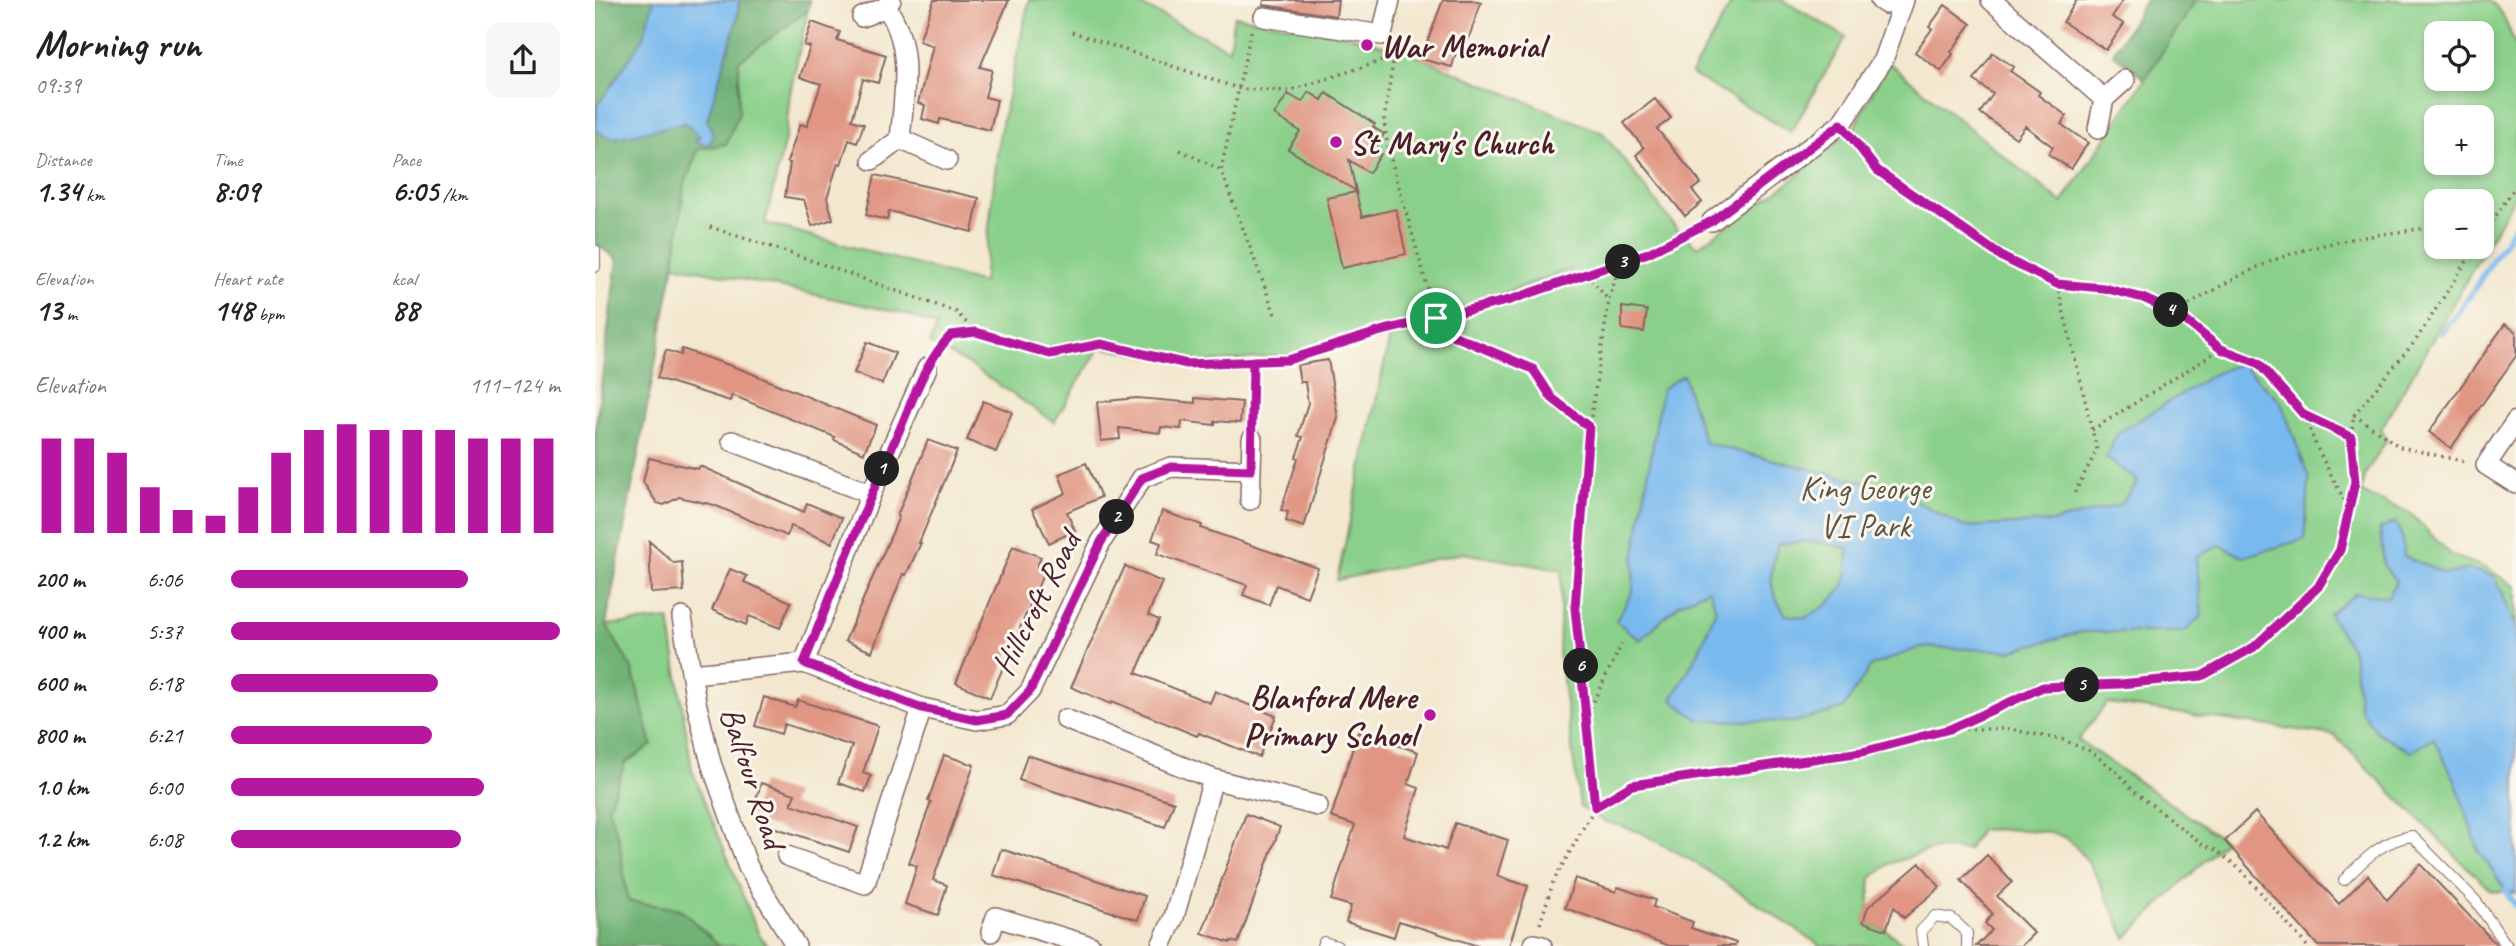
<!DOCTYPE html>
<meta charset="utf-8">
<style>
:root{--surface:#fff;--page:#f6f6f6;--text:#222;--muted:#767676;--accent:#b5179e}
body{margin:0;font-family:Caveat,sans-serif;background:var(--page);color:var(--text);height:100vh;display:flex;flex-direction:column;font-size:26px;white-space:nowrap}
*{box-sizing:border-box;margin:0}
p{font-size:23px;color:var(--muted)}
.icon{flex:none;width:38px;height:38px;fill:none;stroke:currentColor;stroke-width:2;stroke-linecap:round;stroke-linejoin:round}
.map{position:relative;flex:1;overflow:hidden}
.sheet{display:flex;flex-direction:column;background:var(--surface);width:595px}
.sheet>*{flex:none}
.fabs{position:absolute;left:1829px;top:21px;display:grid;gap:14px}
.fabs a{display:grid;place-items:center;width:70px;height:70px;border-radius:14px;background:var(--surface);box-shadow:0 4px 10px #0003;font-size:35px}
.pin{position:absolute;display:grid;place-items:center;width:60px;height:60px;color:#fff;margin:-30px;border:4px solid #fff;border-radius:50%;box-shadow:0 2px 7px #0007}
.km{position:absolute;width:35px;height:35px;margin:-18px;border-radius:50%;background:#222;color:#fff;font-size:19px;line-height:35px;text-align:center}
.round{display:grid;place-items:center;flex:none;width:74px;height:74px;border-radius:14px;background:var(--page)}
.head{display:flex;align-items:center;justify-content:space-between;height:119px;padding:0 35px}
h1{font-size:38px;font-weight:700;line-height:52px}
.stats{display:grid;grid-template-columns:repeat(3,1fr);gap:10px;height:119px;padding:7px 35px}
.stats div{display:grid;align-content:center}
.stats b{font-size:30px;font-weight:700}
.stats small{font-size:19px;font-weight:400}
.stats p{font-size:19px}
.chart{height:196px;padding:14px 35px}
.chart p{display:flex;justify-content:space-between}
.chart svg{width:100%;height:126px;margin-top:7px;stroke:var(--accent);stroke-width:6}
ul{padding:0 35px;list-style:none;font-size:23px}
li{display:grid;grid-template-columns:112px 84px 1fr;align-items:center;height:52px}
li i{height:18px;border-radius:9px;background:var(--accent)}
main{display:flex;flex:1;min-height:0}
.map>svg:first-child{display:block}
.green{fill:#8ad08a;stroke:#6a785a;stroke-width:2;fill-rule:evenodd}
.forest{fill:#6fb276;stroke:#5c6850;stroke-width:2}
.water{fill:#79baee;stroke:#626c8c;stroke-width:2;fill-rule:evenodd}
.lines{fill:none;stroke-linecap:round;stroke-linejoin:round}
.stream{stroke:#79baee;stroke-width:6}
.building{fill:#e09683}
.lane-casing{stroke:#856564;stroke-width:12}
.street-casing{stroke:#856564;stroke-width:22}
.path{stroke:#856564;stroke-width:3.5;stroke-dasharray:2 5;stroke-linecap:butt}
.lane{stroke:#fff;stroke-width:10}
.street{stroke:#fff;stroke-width:19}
.route-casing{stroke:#fff;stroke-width:14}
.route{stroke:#b5179e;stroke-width:9}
.poi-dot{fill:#b5179e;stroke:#fbf7ec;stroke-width:2.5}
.labels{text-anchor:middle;stroke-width:6;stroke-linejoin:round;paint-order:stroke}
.poi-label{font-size:33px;font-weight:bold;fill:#4a1f2b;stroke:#fbf7ec;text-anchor:start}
.park-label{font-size:33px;fill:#5d5448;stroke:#fbf7ec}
.street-label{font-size:33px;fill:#4a1f2b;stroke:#fbf7ec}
</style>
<main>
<section class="sheet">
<div class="head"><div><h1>Morning run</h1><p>09:39</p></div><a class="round"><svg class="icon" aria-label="share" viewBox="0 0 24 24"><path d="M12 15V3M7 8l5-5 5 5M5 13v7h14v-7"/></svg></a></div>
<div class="stats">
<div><p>Distance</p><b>1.34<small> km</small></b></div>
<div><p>Time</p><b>8:09</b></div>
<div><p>Pace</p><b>6:05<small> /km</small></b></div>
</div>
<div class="stats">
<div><p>Elevation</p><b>13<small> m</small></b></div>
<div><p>Heart rate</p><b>148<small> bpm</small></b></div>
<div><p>kcal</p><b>88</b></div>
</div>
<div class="chart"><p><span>Elevation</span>111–124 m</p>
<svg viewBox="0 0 160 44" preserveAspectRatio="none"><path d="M5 44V11M15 44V11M25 44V16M35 44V28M45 44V36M55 44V38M65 44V28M75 44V16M85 44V8M95 44V6M105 44V8M115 44V8M125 44V8M135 44V11M145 44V11M155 44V11"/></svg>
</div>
<ul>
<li><b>200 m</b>6:06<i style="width:72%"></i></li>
<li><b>400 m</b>5:37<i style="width:100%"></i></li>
<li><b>600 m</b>6:18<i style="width:63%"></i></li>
<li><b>800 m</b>6:21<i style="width:61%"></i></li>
<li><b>1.0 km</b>6:00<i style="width:77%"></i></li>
<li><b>1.2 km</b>6:08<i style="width:70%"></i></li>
</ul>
</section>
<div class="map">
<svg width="1921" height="946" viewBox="0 0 1921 946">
<rect width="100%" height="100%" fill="#fbf7ec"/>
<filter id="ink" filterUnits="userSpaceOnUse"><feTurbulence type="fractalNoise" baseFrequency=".0143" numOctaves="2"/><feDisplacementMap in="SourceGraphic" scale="14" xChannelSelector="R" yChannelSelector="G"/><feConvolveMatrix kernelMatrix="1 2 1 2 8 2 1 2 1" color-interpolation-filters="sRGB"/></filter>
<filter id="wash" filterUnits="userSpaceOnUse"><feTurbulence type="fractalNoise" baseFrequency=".00686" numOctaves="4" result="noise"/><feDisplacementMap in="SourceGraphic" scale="28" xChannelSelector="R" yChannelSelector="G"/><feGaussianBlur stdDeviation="1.57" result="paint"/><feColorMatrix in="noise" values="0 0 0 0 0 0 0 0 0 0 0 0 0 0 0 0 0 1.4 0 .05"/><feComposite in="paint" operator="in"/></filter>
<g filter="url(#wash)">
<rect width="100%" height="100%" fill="#f3e8cf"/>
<path class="green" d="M188,0H215L195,93L190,139L170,223L388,283L404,137L434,0H535L634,49L639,16L755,36L809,51L1008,133L1082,229L1102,247L1195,182L1259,128L1293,62L1467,203L1550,79L1518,53L1551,0H1895L1907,13L1921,46V194L1786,429L1792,440L1771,473L1766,493L1815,513L1856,555L1891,568L1921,587V893L1896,891L1739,735L1512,703L1483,740L1630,841L1531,938C1516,908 1499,859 1472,839C1458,828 1403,829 1385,830L1373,850L1337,849L1294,864L1276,878L1274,905L1269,922L1291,930L1311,946H1226L1099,862L1045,832L1009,821L985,807L964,652L967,570L868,553L742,580L795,337L697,355L597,364L505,347L459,422L379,368L335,343L342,326L311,314L79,265L89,186L128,83ZM1841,33H1886V79H1841ZM1841,117H1886V163H1841ZM1841,201H1886V247H1841ZM977,268V269L832,323L841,318Z
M1138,0H1187L1251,37L1196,132L1096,74Z
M74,619L97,770L164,935L173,946H60L0,910V761L11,625Z"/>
<path class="forest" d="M0,0H215L213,10L144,61V114L131,144L103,149L89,186L79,265L11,624L37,669L57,745L30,763L13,808L24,839L33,901L85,909L125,946H0V433L22,259L0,243Z
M1551,0H1601L1550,79L1518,53Z"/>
<path class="water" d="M59,0H144L142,20L112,120L118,134L116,142L112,145L100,141L105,136L90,123L20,138L10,136L1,130L2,105L18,84L48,38Z
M1645,363L1686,402L1714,478L1710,539L1648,557L1625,545L1601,557L1607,616L1589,632H1486L1415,651L1326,647L1276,666L1248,709L1199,722L1104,720L1077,700L1103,653L1121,610L1114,589L1084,604L1045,640L1021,621L1038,591L1039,559L1067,389L1088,375L1110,443L1301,490L1369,527L1458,522L1525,505L1543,481L1511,458L1522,434L1617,375ZM1216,541L1253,548L1252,572L1248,588L1232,605L1210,618L1191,615C1171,586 1175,577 1183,544Z
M1800,522L1807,537L1809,556L1851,574L1875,569L1898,576L1907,592L1921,629V893L1911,891L1883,849L1860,780L1838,738L1816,752L1782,732L1765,709L1758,652L1734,614L1761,593L1793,597L1801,582L1789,565L1785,529Z"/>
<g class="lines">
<path class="stream" d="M1847,333L1874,297L1921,224
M1911,891L1921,906"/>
</g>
<g id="blocks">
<path class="building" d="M339,0H414L385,67L397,70L390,97L402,100L395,130L345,119L344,124L327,119L330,105L323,103L338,46L324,41Z
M669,0H743L741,16L668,5Z
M848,0H876L886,3L873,40L865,37L857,67L826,59Z
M1482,0H1528L1517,17L1529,24L1511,50L1468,22Z
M1350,5L1376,24L1356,52L1358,54L1346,71L1320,52L1337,29L1334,27Z
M217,22L245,32L242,40L291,55L283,83L268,79L257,120L269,124L262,143L254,140L246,164L243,163L232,198L238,219L217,226L209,200L190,197L195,163L192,162L205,124L212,126L226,84L205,77L215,47L209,45Z
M1398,53L1419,67L1415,71L1445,92L1443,95L1472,116L1466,124L1493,143L1476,169L1453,154L1458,147L1430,126L1421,138L1385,113L1398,94L1379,80Z
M714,92L727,100L731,93L780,124L778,127L789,134L779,150L786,154L774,173L754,160L761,191L693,149L705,131L679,115L693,94L707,102Z
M1060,99L1076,118L1062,129L1106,183L1097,190L1107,202L1090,216L1041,155L1049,148L1029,123Z
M280,175L384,198L377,232L294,211L292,220L271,215Z
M761,192L767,217L801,209L811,254L747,268L732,198Z
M1027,307L1052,310L1049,332L1027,329Z
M1910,324L1921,332V356L1856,448L1834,432Z
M272,342L300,353L287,384L259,373Z
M87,349L148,370L281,425L269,453L239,440L240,437L137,395L135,401L62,378L71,350L86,355Z
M733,360L743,418L709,527L691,521L693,512L686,510L703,458L701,457L708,437L703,436L713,403L710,382H705L702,365Z
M542,398L600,403V398L647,402L645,423L620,421V425L587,421L586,429L566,427L565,433L524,428L525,439L506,441L502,402Z
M388,401L417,412L401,452L372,440Z
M333,440L362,451L324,543H326L311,575L308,574L277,652L250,641L304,517L302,516Z
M54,458L103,469L105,466L209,512L212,503L247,518L237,543L196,526L192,536L119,505L84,497L69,505L62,503L48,482Z
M491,463L506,497L472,512L480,531L454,543L437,509L471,493L464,474Z
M567,511L607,525L606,528L723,568L712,597L681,585L674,605L648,595L652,585L562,554L566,543L557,540Z
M54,541L79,563L87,562L89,591L56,593Z
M418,546L446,557L442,567L450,570L395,698L361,683Z
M530,566L567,582L553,615L564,620L541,673L615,703L620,691L681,716L664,757L604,733L602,736L517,701L516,704L476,687Z
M135,569L152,576L149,582L196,602L185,628L154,616L151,625L117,610Z
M169,697L200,707L203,700L283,726L268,773L276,776L270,792L243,783L257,746L189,724L186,734L160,726Z
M763,732L823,752L813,784L824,788L809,836L851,850L860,823L913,840L902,876L933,886L914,946H883L804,921L799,937L751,922L756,906L736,900L760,825L736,817Z
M349,755L379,765L338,880L352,885L343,915L310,904L322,866L314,863L336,802L333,801Z
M432,755L579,802L570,827L424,780Z
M166,783L200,794L196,804L263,827L254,852L166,823L170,810L159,806Z
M1660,812L1744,904L1773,875L1792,900L1825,864L1903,946H1723L1630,841Z
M651,814L685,827L643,943L636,941L635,943L607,933Z
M406,849L550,896L543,920L398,875Z
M1392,855L1417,882L1402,896L1439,933L1426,946H1381L1397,930L1390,923L1398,914L1366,880Z
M1325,863L1345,887L1309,918L1299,907L1291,930L1268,922L1273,907Z
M980,878L1021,892L1023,887L1060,900L1058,907L1098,922L1096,928L1141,943L1140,946H1075L970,908Z"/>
</g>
</g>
<g filter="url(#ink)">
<use href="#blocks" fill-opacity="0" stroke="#856564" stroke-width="2"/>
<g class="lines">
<defs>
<path id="lane" d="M0,250V267
M1749,880C1770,859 1787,840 1817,836L1881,901L1912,946
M727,946L729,942L742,946
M1328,946L1326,931L1340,916L1357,919L1372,933V946"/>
<path id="street" d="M1285,0L1291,4L1299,0
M1396,0L1509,99
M291,7C319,45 309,95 305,139
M267,17L291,7L296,0
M669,17L787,35L795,0
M1503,129L1509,99L1530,80
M277,160L305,139L352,160
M1117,221L1246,124L1288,60L1309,0
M1921,421L1891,465L1921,484
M137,441L276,494
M655,500L657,439
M87,617L101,702L116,763L153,867L201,946
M209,663L276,494L332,368
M97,674L209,663L327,708L382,720L412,715L435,691L506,542L547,478L576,467L656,470
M470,719L618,779L723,806
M192,856L270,884L327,708
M396,932L401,917L496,946
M939,944L947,946
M566,946L579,917L618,779"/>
</defs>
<use href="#lane" class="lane-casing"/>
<use href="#street" class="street-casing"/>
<path class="path" d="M656,31L626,170L681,317
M477,32L645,89L693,91L790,60L797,53
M800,49L789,120L793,149L841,317
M1258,139L1282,170L1408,258L1462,284L1509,288L1548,298L1581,313C1613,293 1646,273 1682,259C1732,240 1788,234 1841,227
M585,150L626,170
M1886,220L1898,218
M115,227L204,256L361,312L381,332
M1886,239L1921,185
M992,274L1014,301
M1462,284L1502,450L1479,494
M1581,313L1627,349L1663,363L1697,400L1709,415L1722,448L1754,509
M849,316L855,334L938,369L957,398L994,426
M342,352L356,335L381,332L455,354L506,344L592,364L693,360L786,331L915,300L1053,253L1099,230
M1710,415L1756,437
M1759,415L1805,447L1871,462
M657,420L658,361
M1497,430L1626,349
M992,714L1027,644
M1356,729H1414L1468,740L1495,751L1521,771L1538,790L1607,844L1621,850L1647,871L1712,946
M1000,807L980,608L993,436L1014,300L1025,263
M945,924L958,882L1000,807L1037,785L1267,752L1355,729L1448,687L1525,684L1607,676L1659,647L1723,587L1745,550L1760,482L1756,437L1759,415L1821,340L1881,247"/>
<use href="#lane" class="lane"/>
<use href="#street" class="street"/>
</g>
</g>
<g class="lines" filter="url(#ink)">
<defs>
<path id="route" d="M841,318L786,331L693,360L592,364L506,344L455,354L381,332L356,335C331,361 319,396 305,429C270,506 240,585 209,663L327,708L382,720L412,715L435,691L506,542L547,478L576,467L656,470L658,361L693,360L786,331L915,300L1053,253L1117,221L1246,124L1282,170L1409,258L1462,284L1509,288L1548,298L1581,313L1626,349L1663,363L1709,415L1756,437L1760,482L1745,550L1723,587L1659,647L1607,676L1525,684L1448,687L1355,729L1267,752L1037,785L1000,807L980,608L994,427L957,398L938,369L855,334L849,316L841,318"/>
</defs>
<use href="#route" class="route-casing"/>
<use href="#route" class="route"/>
</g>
<g class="poi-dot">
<circle cx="772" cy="45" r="7"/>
<circle cx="741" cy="142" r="7"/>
<circle cx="835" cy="715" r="7"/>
</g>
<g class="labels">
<g class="poi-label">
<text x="786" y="57">War Memorial</text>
<text x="755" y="154">St Mary's Church</text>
<text x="821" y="708" text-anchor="end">Blanford Mere<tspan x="821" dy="38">Primary School</tspan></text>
</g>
<g class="park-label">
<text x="1270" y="499">King George<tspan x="1270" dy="38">VI Park</tspan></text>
</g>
<g class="street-label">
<text transform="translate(440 603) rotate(-63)" y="12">Hillcroft Road</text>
<text transform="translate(159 777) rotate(72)" y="12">Balfour Road</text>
</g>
</g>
</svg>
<div class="fabs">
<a><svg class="icon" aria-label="locate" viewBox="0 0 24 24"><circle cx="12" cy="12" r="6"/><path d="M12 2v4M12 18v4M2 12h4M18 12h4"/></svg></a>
<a>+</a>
<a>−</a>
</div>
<div class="pin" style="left:841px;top:318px;background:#1e9e55"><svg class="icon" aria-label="arrive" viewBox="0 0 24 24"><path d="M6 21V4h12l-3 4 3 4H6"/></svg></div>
<b class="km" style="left:287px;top:469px">1</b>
<b class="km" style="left:522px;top:517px">2</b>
<b class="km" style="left:1028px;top:262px">3</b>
<b class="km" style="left:1576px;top:310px">4</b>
<b class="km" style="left:1487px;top:685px">5</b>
<b class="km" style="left:986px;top:666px">6</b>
</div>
</main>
